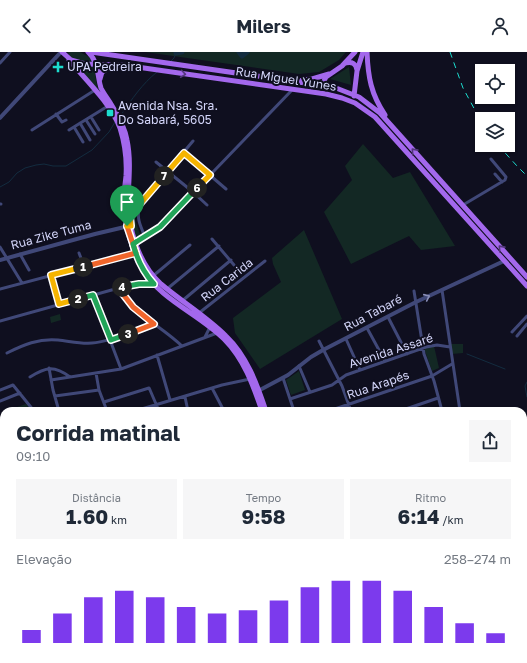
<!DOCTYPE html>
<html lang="pt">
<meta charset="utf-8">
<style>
:root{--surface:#fff;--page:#f6f6f7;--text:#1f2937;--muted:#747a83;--accent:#7c3aed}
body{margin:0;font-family:"Golos Text",sans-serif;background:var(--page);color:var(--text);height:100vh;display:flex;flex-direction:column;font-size:15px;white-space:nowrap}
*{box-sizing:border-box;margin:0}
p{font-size:13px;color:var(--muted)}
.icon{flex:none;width:22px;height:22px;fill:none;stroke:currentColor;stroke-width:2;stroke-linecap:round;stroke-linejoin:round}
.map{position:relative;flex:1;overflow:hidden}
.drawer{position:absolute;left:0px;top:355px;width:527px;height:256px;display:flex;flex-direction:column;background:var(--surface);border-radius:12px 12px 0 0;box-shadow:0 1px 3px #0004}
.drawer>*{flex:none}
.tools{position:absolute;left:475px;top:12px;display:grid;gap:8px}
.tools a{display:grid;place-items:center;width:40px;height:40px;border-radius:0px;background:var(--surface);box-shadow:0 1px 3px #0004;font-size:20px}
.pin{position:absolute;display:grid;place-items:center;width:34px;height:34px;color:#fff;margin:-41px -17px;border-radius:50% 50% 50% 0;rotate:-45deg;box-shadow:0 0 4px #0007}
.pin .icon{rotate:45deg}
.km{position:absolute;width:20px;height:20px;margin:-10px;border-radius:50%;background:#222;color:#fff;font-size:11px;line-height:20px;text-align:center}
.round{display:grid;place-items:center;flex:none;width:42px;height:42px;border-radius:0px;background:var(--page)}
.headline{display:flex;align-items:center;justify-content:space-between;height:68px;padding:0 16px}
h1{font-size:22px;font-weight:700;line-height:30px}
.figures{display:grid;grid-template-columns:repeat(3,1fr);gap:6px;height:68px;padding:4px 16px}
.figures div{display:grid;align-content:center;border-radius:0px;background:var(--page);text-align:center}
.figures b{font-size:20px;font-weight:700}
.figures small{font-size:11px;font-weight:400}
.figures p{font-size:11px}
.chart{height:112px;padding:8px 16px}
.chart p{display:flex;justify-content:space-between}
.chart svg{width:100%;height:72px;margin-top:4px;stroke:var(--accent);stroke-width:6}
header{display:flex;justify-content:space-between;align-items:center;height:52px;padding:0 16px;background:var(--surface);font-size:18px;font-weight:700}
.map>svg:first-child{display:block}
.green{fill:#132824}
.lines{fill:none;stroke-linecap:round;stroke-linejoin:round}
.stream{stroke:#132c3f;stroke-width:1}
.river{stroke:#132c3f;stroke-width:5}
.minor{stroke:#404878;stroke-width:3}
.tertiary{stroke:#404878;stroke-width:4}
.primary{stroke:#a368ec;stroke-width:5}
.rail{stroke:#1cdcce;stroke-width:1;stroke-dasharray:6 5;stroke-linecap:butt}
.oneway{stroke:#52377b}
.oneway2{stroke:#8a8eb8}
.split-1-casing{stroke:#fff;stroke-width:8}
.split-2-casing{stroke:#fff;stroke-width:8}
.split-3-casing{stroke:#fff;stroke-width:8}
.split-4-casing{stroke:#fff;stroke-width:8}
.split-5-casing{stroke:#fff;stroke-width:8}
.split-6-casing{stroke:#fff;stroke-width:8}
.split-7-casing{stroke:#fff;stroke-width:8}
.split-8-casing{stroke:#fff;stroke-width:8}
.split-1{stroke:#f0652b;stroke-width:5}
.split-2{stroke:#f5b400;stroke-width:5}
.split-3{stroke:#22a559;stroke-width:5}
.split-4{stroke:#f0652b;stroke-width:5}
.split-5{stroke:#22a559;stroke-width:5}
.split-6{stroke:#22a559;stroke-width:5}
.split-7{stroke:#f5b400;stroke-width:5}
.split-8{stroke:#f5b400;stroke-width:5}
.poi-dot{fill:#1cdcce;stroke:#0f0f1f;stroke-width:1.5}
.labels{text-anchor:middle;stroke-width:4;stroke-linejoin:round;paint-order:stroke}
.poi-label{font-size:12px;fill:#d3d5f9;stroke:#0f0f1f;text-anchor:start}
.street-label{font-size:12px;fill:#d3d5f9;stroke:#0f0f1f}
</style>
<header><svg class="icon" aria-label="back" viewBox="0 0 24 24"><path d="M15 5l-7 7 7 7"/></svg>Milers<svg class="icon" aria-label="person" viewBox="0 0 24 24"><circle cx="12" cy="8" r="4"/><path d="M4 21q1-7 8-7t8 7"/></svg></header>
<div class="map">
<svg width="527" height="611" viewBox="0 0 527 611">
<rect width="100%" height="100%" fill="#0f0f1f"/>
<path class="green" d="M68,0H80L91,6L92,10L90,11C82,9 70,9 68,0Z
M145,0H346L339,8L319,20L299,22Z
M80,14L94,15L97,34L101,42L79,16Z
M349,15L351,33L330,27Z
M363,92L393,126L410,120L455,194L421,198L409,184L351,212L324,160L352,128L345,114Z
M130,150L134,151L135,158L134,165L141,185L136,187L131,170Z
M304,178L342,267L260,317L235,281L233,266L281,230L273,212L272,206Z
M60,262L61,268L51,271L50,265Z
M450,292H463V301L452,302Z
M434,294L439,316L432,319L425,299V296Z
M299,319L305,338L291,343L286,328Z
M26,352L32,359H12L11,357Z
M527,366V423L523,427V376Z
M523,429L527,433V506L523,510Z"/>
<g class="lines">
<path class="stream" d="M171,9L174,6L176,1
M121,63C132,47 142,32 157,20
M0,135L9,130L17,121L25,116L36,113L44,112L53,114H66L92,98L109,80L115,70
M467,302L505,317
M527,330L525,334L527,345
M523,378L527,367"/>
<path class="river" d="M239,0L242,4L247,0
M176,1L182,0"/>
<path class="minor" d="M0,11L10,0
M56,62L62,70L66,68
M91,65L99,78
M86,68L95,82
M80,71L90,88
M74,75L83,90
M32,78L95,38
M69,78L108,54
M184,101L226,137
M156,110L193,140L207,153
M495,122L502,130
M128,145L136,148L140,152
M0,152H1
M463,153L505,128L506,125L491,107
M145,185C140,172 136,167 140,152L193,89
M212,187L234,213
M134,191L160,175L293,37
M0,195L22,231
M79,201L84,214
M20,202L29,218
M51,223L59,252
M153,224L190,193
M0,237L136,201
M119,237C136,264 160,273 182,294
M167,237L219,194
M442,238L460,359
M414,239L424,302L434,329L442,359
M93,243L121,317
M182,249L231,208
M199,261L265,209
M388,265L407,302
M0,269L126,234L139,232L155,233
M367,276L385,309
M512,280L527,264
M517,284L527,272
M205,285L210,275
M346,287L360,318
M319,289L342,334L351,359
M7,301C23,293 39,286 58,288C69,289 80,292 92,291C114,289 133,279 154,273
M157,303L170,348
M299,314L310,340
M49,316L53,338L59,359
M96,321L99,338L107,359
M30,325C46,315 54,313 70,325
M283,326L294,359
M51,328L121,317L217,281
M212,336L224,359
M0,338L13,333L34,359
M55,344L99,338
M185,345L188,359
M290,347L332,333L346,323L426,295L437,293L450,295
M0,349L20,341
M104,350L149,336L150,338L159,359
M135,359L222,333L250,327
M329,359L432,324L452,312
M400,359L438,346
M0,370L2,379L0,387
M0,479L4,465
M0,496L4,490
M0,525L4,520
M523,558L524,557
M523,592L527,588
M166,607L172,611
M232,607L238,611
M310,607L312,611
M142,611L144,607
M213,611L215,607
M395,611L400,607
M422,611L426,607
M462,611L467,607
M501,611L506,607"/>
<path class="tertiary" d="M0,66L61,0
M0,208L95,182L129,174
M258,339L288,323L311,305L323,298L416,250L504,209
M0,479H4
M274,607L280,611
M63,611L65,607"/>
<path class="primary" d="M62,0L71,8L85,12L123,13L326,42L342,46L355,51L375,65L527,234
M88,0C99,10 97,24 101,36C104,42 108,47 111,52C118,63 125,75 127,88C131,107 129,126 128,146C128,176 138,211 161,232C182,250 206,264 226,284C247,304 257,332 266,359
M91,0L319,33L336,36L359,45L380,61L527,225
M367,0C368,25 371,42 385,63
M69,8C86,28 111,52 120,76C125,92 127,108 126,124C125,134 123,144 124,154C124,174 134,201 143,218C160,247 200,263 224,287C244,307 253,333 262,359
M346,11C352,9 356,12 357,18
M100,27L102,20L112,14
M302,28L312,27L329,22
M324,35V29L326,25L342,14L355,0
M354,44L357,19L363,0
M340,607L343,611
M345,607L348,611"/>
<path class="rail" d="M450,0L463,36L482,71
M498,93L517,114L527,124"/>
</g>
<defs><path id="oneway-chevron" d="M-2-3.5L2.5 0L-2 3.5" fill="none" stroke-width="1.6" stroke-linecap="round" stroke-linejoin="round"/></defs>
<g class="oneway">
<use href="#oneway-chevron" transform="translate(183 22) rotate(8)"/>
<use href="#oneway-chevron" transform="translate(414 99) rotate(-132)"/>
<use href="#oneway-chevron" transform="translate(501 196) rotate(-132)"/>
</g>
<use class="oneway2" href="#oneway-chevron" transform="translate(427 245) rotate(-24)"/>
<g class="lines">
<defs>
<path id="split-1" d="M83,215L136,201L127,174"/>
<path id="split-2" d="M78,247L59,252L51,223L83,215"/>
<path id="split-3" d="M78,247L93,243L111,288L128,282"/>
<path id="split-4" d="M122,235L119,237L133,255L154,272L128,282"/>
<path id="split-5" d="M122,235L139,232H154C144,221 137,207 133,192L136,190"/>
<path id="split-6" d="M136,190L160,175L197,136"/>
<path id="split-7" d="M164,124L184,101L210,123L197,136"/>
<path id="split-8" d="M127,174H131L128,145L136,148L140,152L164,124"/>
</defs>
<use href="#split-1" class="split-1-casing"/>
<use href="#split-2" class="split-2-casing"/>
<use href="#split-3" class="split-3-casing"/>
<use href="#split-4" class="split-4-casing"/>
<use href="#split-5" class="split-5-casing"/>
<use href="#split-6" class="split-6-casing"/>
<use href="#split-7" class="split-7-casing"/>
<use href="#split-8" class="split-8-casing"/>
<use href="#split-1" class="split-1"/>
<use href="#split-2" class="split-2"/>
<use href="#split-3" class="split-3"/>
<use href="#split-4" class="split-4"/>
<use href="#split-5" class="split-5"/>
<use href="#split-6" class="split-6"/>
<use href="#split-7" class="split-7"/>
<use href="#split-8" class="split-8"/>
</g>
<g class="poi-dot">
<path d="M56 9h4v4h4v4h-4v4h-4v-4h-4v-4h4z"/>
<rect x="106" y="57" width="8" height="8" rx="2"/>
</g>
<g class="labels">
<g class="poi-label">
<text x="67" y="19">UPA Pedreira</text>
<text x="118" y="58">Avenida Nsa. Sra.<tspan x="118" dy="14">Do Sabará, 5605</tspan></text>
</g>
<g class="street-label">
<text transform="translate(286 27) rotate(9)" y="4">Rua Miguel Yunes</text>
<text transform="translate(51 183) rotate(-15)" y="4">Rua Zike Tuma</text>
<text transform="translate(227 228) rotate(-38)" y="4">Rua Carida</text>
<text transform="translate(373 261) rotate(-28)" y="4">Rua Tabaré</text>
<text transform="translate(391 299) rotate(-18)" y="4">Avenida Assaré</text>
<text transform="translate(378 333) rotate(-19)" y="4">Rua Arapés</text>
</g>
</g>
</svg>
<div class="tools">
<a><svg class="icon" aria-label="locate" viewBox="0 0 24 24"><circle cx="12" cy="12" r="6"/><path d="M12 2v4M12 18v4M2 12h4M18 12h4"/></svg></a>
<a><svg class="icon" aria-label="layers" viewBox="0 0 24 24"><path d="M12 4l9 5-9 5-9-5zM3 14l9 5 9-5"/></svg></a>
</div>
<div class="pin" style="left:127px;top:174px;background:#1e9e55"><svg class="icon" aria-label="arrive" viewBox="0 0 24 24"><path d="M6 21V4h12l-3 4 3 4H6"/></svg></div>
<b class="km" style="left:83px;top:215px">1</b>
<b class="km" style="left:78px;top:247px">2</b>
<b class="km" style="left:128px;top:282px">3</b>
<b class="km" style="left:122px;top:235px">4</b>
<b class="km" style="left:197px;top:136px">6</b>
<b class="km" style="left:164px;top:124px">7</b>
<section class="drawer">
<div class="headline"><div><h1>Corrida matinal</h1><p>09:10</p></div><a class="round"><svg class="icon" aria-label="share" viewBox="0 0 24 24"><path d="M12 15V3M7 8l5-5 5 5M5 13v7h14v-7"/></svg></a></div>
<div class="figures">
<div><p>Distância</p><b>1.60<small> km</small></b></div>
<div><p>Tempo</p><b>9:58</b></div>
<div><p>Ritmo</p><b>6:14<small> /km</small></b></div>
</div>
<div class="chart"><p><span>Elevação</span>258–274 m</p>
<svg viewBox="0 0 160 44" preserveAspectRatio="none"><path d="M5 44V36M15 44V26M25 44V16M35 44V12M45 44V16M55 44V22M65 44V26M75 44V24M85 44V18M95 44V10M105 44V6M115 44V6M125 44V12M135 44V22M145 44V32M155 44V38"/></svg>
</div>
</section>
</div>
